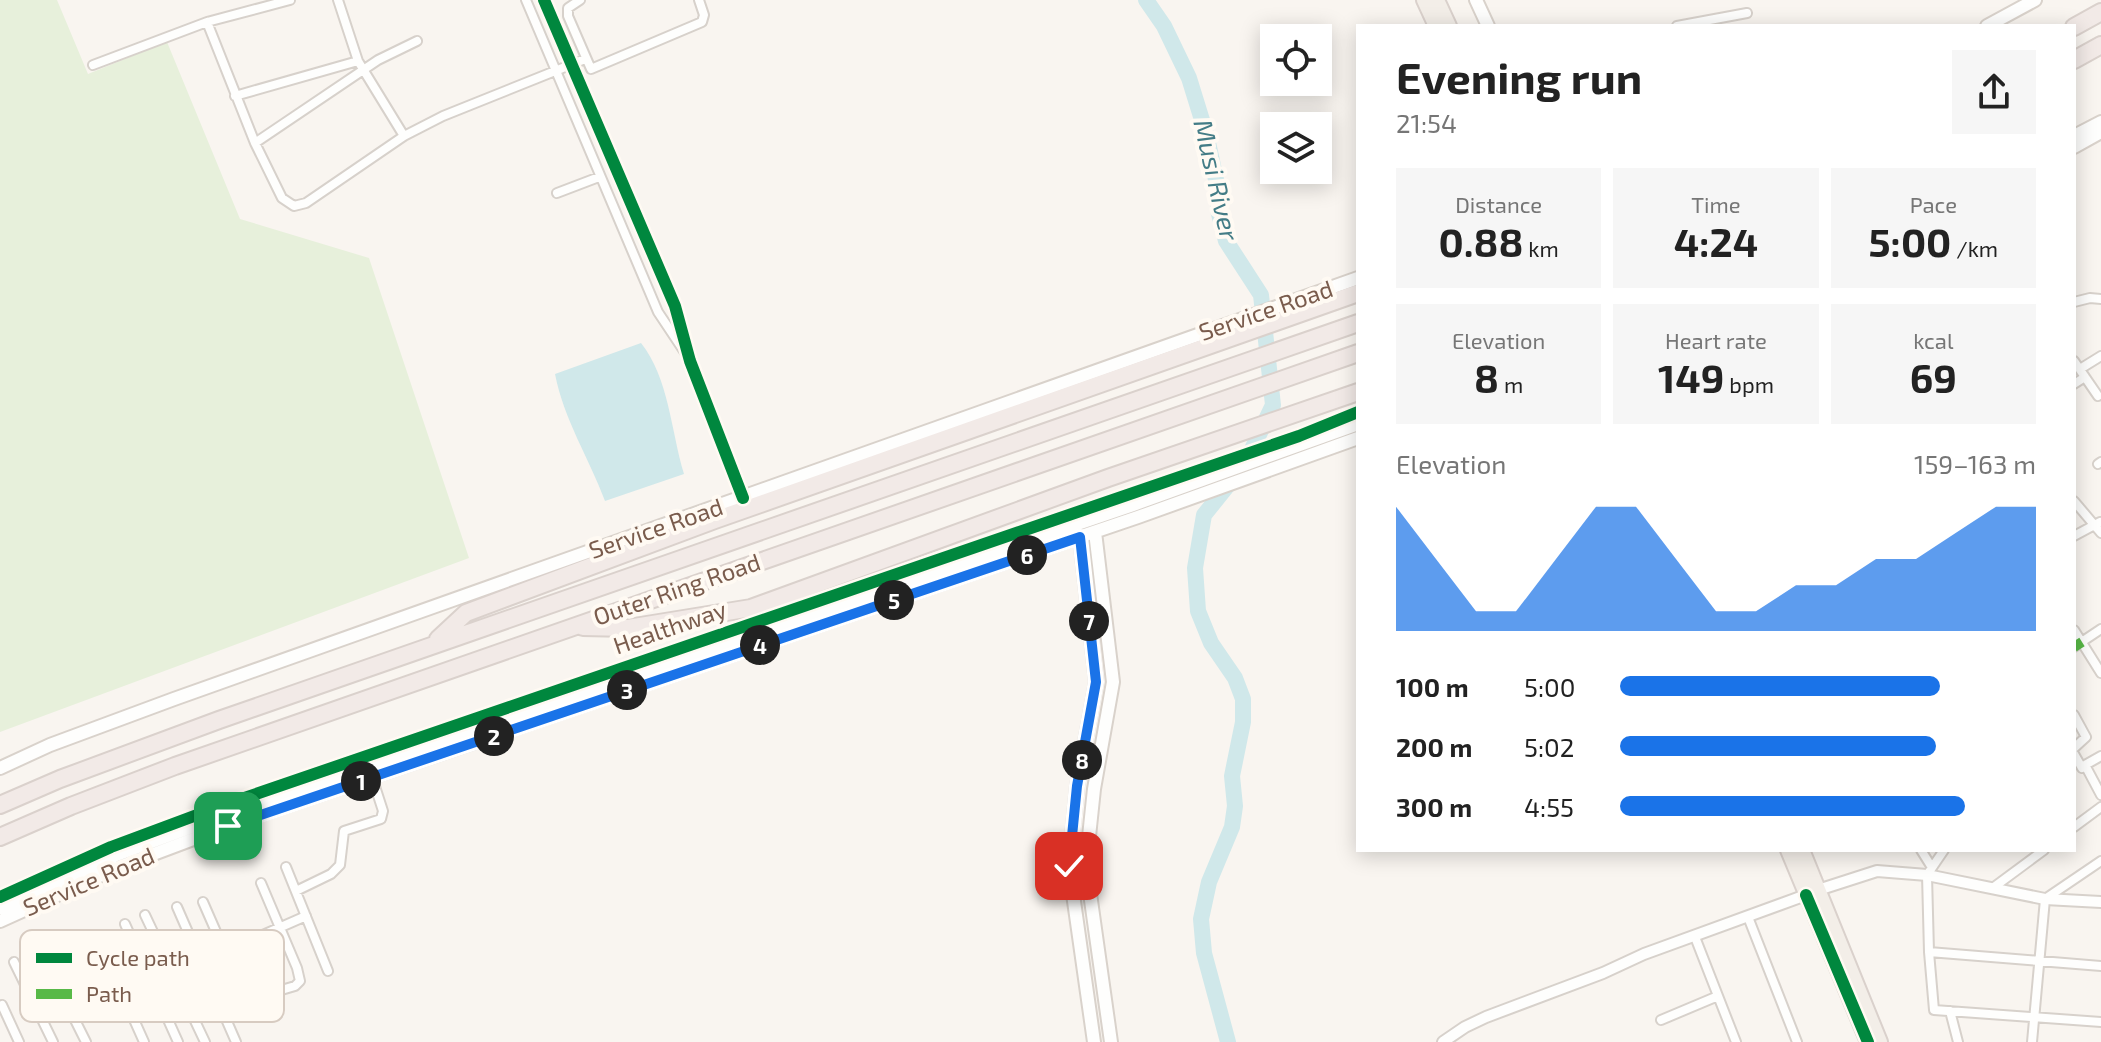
<!DOCTYPE html>
<meta charset="utf-8">
<style>
:root{--surface:#fff;--page:#f6f6f6;--text:#222;--muted:#767676;--accent:#1a73e8}
body{margin:0;font-family:"Exo 2",sans-serif;background:var(--page);color:var(--text);height:100vh;display:flex;flex-direction:column;font-size:30px;white-space:nowrap}
*{box-sizing:border-box;margin:0}
p{font-size:26px;color:var(--muted)}
.icon{flex:none;width:44px;height:44px;fill:none;stroke:currentColor;stroke-width:2;stroke-linecap:round;stroke-linejoin:round}
.map{position:relative;flex:1;overflow:hidden}
.side{position:absolute;left:1356px;top:24px;width:720px;height:828px;display:flex;flex-direction:column;background:var(--surface);border-radius:0px;box-shadow:0 4px 20px #0003}
.side>*{flex:none}
.buttons{position:absolute;left:1260px;top:24px;display:grid;gap:16px}
.buttons a{display:grid;place-items:center;width:72px;height:72px;border-radius:0px;background:var(--surface);box-shadow:0 4px 20px #0003;font-size:40px}
.pin{position:absolute;display:grid;place-items:center;width:68px;height:68px;color:#fff;margin:-34px;border-radius:16px;box-shadow:0 4px 12px #0006}
.km{position:absolute;width:40px;height:40px;margin:-20px;border-radius:50%;background:#222;color:#fff;font-size:22px;line-height:40px;text-align:center}
.round{display:grid;place-items:center;flex:none;width:84px;height:84px;border-radius:0px;background:var(--page)}
.overview{display:flex;align-items:center;justify-content:space-between;height:136px;padding:0 40px}
h1{font-size:44px;font-weight:700;line-height:60px}
.stats{display:grid;grid-template-columns:repeat(3,1fr);gap:12px;height:136px;padding:8px 40px}
.stats div{display:grid;align-content:center;border-radius:0px;background:var(--page);text-align:center}
.stats b{font-size:40px;font-weight:700}
.stats small{font-size:22px;font-weight:400}
.stats p{font-size:22px}
.chart{height:224px;padding:16px 40px}
.chart p{display:flex;justify-content:space-between}
.chart svg{width:100%;height:144px;margin-top:8px;fill:var(--accent);opacity:.7}
ul{padding:0 40px;list-style:none;font-size:26px}
li{display:grid;grid-template-columns:128px 96px 1fr;align-items:center;height:60px}
li i{height:20px;border-radius:10px;background:var(--accent)}
.map>svg:first-child{display:block}
.green{fill:#e7f0db}
.water{fill:#d0e8ea}
.lines{fill:none;stroke-linecap:round;stroke-linejoin:round}
.river{stroke:#d0e8ea;stroke-width:16}
.minor-casing{stroke:#d7d1cb;stroke-width:12}
.tertiary-casing{stroke:#d7d1cb;stroke-width:14}
.secondary-casing{stroke:#d9d2cb;stroke-width:16}
.primary-casing{stroke:#dad1cc;stroke-width:18}
.motorway-casing{stroke:#dad1cc;stroke-width:20}
.minor{stroke:#fefefd;stroke-width:8}
.tertiary{stroke:#fefefd;stroke-width:10}
.secondary{stroke:#fefefd;stroke-width:12}
.primary{stroke:#f3eee8;stroke-width:14}
.motorway{stroke:#f2eae7;stroke-width:16}
.quiet{stroke:#58b947;stroke-width:10;stroke-dasharray:20 10;stroke-linecap:butt}
.cycleway-casing{stroke:#fffaf3;stroke-width:17}
.cycleway{stroke:#00873e;stroke-width:12}
.route-casing{stroke:#fff;stroke-width:16}
.route{stroke:#1a73e8;stroke-width:10}
.labels{text-anchor:middle;stroke-width:8;stroke-linejoin:round;paint-order:stroke}
.street-label{font-size:24px;fill:#7a5c4d;stroke:#fffaf3}
.water-label{font-size:26px;font-style:italic;fill:#437c86;stroke:#fffaf3}
.key{fill:#fffaf3;stroke:#d7cbc1;stroke-width:2}
.key-label{font-size:22px;fill:#7a5c4d}
</style>
<div class="map">
<svg width="2101" height="1042" viewBox="0 0 2101 1042">
<rect width="100%" height="100%" fill="#f9f5f0"/>
<path class="green" d="M0,0H57L88,74L167,42L240,219L369,258L469,558L0,732Z"/>
<path class="water" d="M641,343C669,378 671,431 684,474L605,501C589,458 564,420 555,374Z"/>
<g class="lines">
<path class="river" d="M1146,0L1164,26L1189,78L1206,133L1218,189V210L1226,241L1261,295L1273,405L1245,464L1204,515L1195,568L1198,611L1211,643L1235,678L1243,699V722L1232,776L1235,806L1232,827L1209,882L1201,919L1204,953L1228,1042"/>
<defs>
<path id="minor" d="M338,0L358,61L404,136
M526,0L658,312L686,354
M544,0L675,306L690,361L743,498
M580,0L568,8V16L591,69L702,22L704,15L699,0
M207,22L255,143L282,198L294,206L306,203L404,136L443,116L585,59
M1677,26L1747,13
M93,65L207,22L290,0
M235,96L358,61
M255,143L378,60L417,41
M557,193L599,177
M2074,302L2090,298L2101,299
M2074,361L2098,396
M2080,369L2101,356
M2074,384L2085,377
M2098,464L2101,462
M2074,501L2101,533
M2074,536L2100,522
M2074,630L2101,673
M2074,647L2101,629
M2074,715L2086,737L2074,748
M2074,754L2082,768
M2101,756L2085,765L2101,795
M2074,827L2101,807
M1921,850L1931,866
M1944,850L1927,875L1929,952L1934,1010L2101,1022
M286,867L328,971
M1994,887L2044,850
M296,891L331,874L340,865L344,831L381,819L383,811L372,777
M203,902L252,1014
M177,907L236,1042
M145,915L205,1042
M1748,917L1797,1042
M125,924L178,1042
M101,936L126,994
M1695,937L1736,1042
M73,947L101,1005
M1929,952L2101,966
M260,954L278,991L295,986L300,981L297,968L261,883
M14,962L53,1042
M47,962L74,1018
M123,995L144,1042
M0,1006L2,1005L19,1042
M1950,1011L1958,1042
M1661,1020L1718,996
M86,1042L74,1018L306,916
M2032,1042L2045,899L2101,861"/>
<path id="tertiary" d="M1818,890L1877,871L1927,875L2045,899L2101,902
M1443,1042L1465,1027L1486,1017L1603,973L1644,954L1806,895"/>
<path id="secondary" d="M1476,0L1488,26
M1987,26L2035,0
M2074,136L2101,122
M2074,147L2101,132
M1095,532L1113,682L1094,789L1086,865L1111,1042
M1080,537L1096,682L1077,786L1069,866L1094,1042
M0,768L50,745L174,699L1358,278
M0,908L114,856L224,815L1133,505L1358,424
M0,921L119,867L228,826L1138,517L1358,438"/>
<path id="primary" d="M1424,0L1436,26
M1437,0L1449,26
M1788,850L1868,1042
M1802,850L1880,1042"/>
<path id="motorway" d="M2074,27L2101,12
M2074,60L2101,45
M583,627L628,628L751,608L1108,478L1358,392
M438,639L466,613L715,520L1358,293
M0,805L60,779L219,720L1358,323
M0,837L71,806L175,766L1358,353"/>
</defs>
<use href="#minor" class="minor-casing"/>
<use href="#tertiary" class="tertiary-casing"/>
<use href="#secondary" class="secondary-casing"/>
<use href="#primary" class="primary-casing"/>
<use href="#motorway" class="motorway-casing"/>
<use href="#minor" class="minor"/>
<use href="#tertiary" class="tertiary"/>
<use href="#secondary" class="secondary"/>
<use href="#primary" class="primary"/>
<use href="#motorway" class="motorway"/>
<path class="quiet" d="M2074,647L2082,642"/>
<defs>
<path id="cycleway" d="M544,0L675,306L690,361L743,498
M1806,895L1868,1042
M0,897L111,847L221,806L1299,436L1358,412"/>
</defs>
<use href="#cycleway" class="cycleway-casing"/>
<use href="#cycleway" class="cycleway"/>
</g>
<g class="lines">
<defs>
<path id="route" d="M228,826L1080,537L1096,682L1077,786L1069,866"/>
</defs>
<use href="#route" class="route-casing"/>
<use href="#route" class="route"/>
</g>
<g class="labels">
<g class="street-label">
<text transform="translate(1266 311) rotate(-19)" y="8">Service Road</text>
<text transform="translate(656 529) rotate(-19)" y="8">Service Road</text>
<text transform="translate(677 590) rotate(-19)" y="8">Outer Ring Road</text>
<text transform="translate(670 628) rotate(-19)" y="8">Healthway</text>
<text transform="translate(89 882) rotate(-23)" y="8">Service Road</text>
</g>
<g class="water-label">
<text transform="translate(1216 180) rotate(77)" y="9">Musi River</text>
</g>
</g>
<rect x="20" y="930" width="264" height="92" rx="12" class="key"/>
<rect x="36" y="953" width="36" height="10" fill="#00873e"/>
<rect x="36" y="989" width="36" height="10" fill="#58b947"/>
<g class="key-label">
<text x="86" y="966">Cycle path</text>
<text x="86" y="1002">Path</text>
</g>
</svg>
<div class="buttons">
<a><svg class="icon" aria-label="locate" viewBox="0 0 24 24"><circle cx="12" cy="12" r="6"/><path d="M12 2v4M12 18v4M2 12h4M18 12h4"/></svg></a>
<a><svg class="icon" aria-label="layers" viewBox="0 0 24 24"><path d="M12 4l9 5-9 5-9-5zM3 14l9 5 9-5"/></svg></a>
</div>
<div class="pin" style="left:228px;top:826px;background:#1e9e55"><svg class="icon" aria-label="arrive" viewBox="0 0 24 24"><path d="M6 21V4h12l-3 4 3 4H6"/></svg></div>
<div class="pin" style="left:1069px;top:866px;background:#d93025"><svg class="icon" aria-label="check" viewBox="0 0 24 24"><path d="M5 12l5 5 9-10"/></svg></div>
<b class="km" style="left:361px;top:781px">1</b>
<b class="km" style="left:494px;top:736px">2</b>
<b class="km" style="left:627px;top:690px">3</b>
<b class="km" style="left:760px;top:645px">4</b>
<b class="km" style="left:894px;top:600px">5</b>
<b class="km" style="left:1027px;top:555px">6</b>
<b class="km" style="left:1089px;top:621px">7</b>
<b class="km" style="left:1082px;top:760px">8</b>
<section class="side">
<div class="overview"><div><h1>Evening run</h1><p>21:54</p></div><a class="round"><svg class="icon" aria-label="share" viewBox="0 0 24 24"><path d="M12 15V3M7 8l5-5 5 5M5 13v7h14v-7"/></svg></a></div>
<div class="stats">
<div><p>Distance</p><b>0.88<small> km</small></b></div>
<div><p>Time</p><b>4:24</b></div>
<div><p>Pace</p><b>5:00<small> /km</small></b></div>
</div>
<div class="stats">
<div><p>Elevation</p><b>8<small> m</small></b></div>
<div><p>Heart rate</p><b>149<small> bpm</small></b></div>
<div><p>kcal</p><b>69</b></div>
</div>
<div class="chart"><p><span>Elevation</span>159–163 m</p>
<svg viewBox="0 0 160 44" preserveAspectRatio="none"><path d="M0 44V6L10 22L20 38L30 38L40 22L50 6L60 6L70 22L80 38L90 38L100 30L110 30L120 22L130 22L140 14L150 6L160 6V44z"/></svg>
</div>
<ul>
<li><b>100 m</b>5:00<i style="width:77%"></i></li>
<li><b>200 m</b>5:02<i style="width:76%"></i></li>
<li><b>300 m</b>4:55<i style="width:83%"></i></li>
</ul>
</section>
</div>
